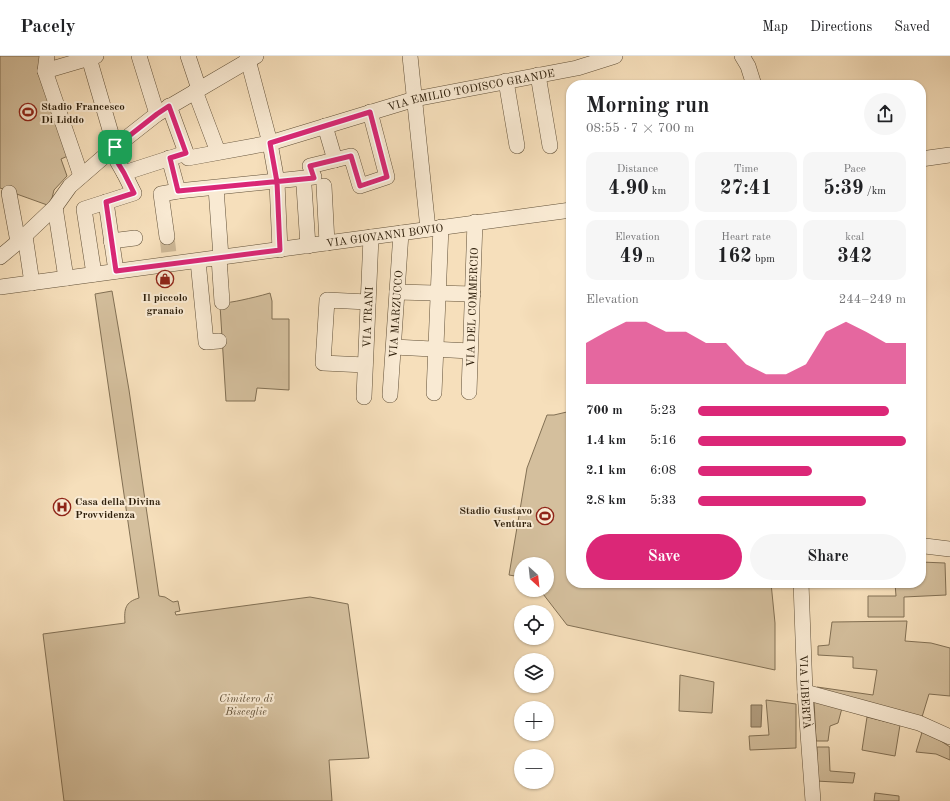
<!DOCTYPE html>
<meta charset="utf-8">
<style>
:root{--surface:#fff;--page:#f6f6f6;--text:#202124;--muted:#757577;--line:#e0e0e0;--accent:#db2777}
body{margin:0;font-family:"Old Standard TT",serif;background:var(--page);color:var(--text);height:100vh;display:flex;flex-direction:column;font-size:15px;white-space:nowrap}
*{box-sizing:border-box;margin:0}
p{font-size:13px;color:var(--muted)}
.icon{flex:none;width:22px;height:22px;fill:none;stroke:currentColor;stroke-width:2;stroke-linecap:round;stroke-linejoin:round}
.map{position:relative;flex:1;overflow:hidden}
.panel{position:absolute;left:566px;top:24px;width:360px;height:508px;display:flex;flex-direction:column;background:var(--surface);border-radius:16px;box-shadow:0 1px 3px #0004}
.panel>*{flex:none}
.needle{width:26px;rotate:153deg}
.buttons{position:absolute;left:514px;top:501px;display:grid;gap:8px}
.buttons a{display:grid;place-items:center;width:40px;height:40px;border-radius:50%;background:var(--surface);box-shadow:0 1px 3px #0004;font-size:20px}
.pin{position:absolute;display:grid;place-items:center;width:34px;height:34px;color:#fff;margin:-17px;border-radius:8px;box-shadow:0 2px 6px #0006}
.round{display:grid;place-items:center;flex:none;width:42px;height:42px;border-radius:21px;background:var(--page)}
.head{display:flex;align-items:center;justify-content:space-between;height:68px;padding:0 20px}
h1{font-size:22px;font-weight:700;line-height:30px}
.metrics{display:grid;grid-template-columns:repeat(3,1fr);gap:6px;height:68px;padding:4px 20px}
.metrics div{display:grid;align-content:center;border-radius:10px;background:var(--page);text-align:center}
.metrics b{font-size:20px;font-weight:700}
.metrics small{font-size:11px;font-weight:400}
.metrics p{font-size:11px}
.chart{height:112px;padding:8px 20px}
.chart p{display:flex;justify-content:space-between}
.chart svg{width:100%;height:72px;margin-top:4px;fill:var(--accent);opacity:.7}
.button{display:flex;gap:8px;margin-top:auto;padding:8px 20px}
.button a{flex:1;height:46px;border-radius:24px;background:var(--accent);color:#fff;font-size:16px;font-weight:700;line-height:46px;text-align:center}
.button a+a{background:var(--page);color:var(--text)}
ul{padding:0 20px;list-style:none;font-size:13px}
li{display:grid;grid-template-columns:64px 48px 1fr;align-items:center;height:30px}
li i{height:10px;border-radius:5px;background:var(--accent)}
header{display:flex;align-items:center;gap:24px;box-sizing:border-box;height:56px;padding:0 20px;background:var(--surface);border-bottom:1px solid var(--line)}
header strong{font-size:19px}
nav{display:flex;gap:22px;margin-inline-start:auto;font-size:14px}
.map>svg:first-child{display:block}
.green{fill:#d4bf9d;stroke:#827054}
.water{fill:#b29e80;stroke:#7e6c52}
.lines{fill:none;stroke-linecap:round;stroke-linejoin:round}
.minor-tunnel{stroke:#ceb998;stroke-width:15;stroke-dasharray:15 8;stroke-linecap:butt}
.minor-casing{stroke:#615038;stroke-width:16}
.minor{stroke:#f9ead3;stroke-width:15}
.route-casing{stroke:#fff;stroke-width:8}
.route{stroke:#db2777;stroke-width:5}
.labels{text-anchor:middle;stroke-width:4;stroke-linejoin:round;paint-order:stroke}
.street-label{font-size:11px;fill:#2f200c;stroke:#f9ead3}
.poi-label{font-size:11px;font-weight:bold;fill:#2f200c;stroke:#f9ead3;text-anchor:start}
.park-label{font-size:11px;font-style:italic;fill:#615038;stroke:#f9ead3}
</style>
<header>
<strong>Pacely</strong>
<nav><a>Map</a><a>Directions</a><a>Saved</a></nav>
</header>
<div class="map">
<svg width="950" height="745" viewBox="0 0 950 745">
<rect width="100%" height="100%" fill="#f6dfbb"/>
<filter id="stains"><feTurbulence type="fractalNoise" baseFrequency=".005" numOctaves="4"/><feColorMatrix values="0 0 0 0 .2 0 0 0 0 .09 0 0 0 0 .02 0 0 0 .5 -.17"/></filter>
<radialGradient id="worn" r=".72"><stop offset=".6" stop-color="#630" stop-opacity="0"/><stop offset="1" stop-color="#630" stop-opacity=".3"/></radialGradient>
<path class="green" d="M0,0H41L70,99L61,103L67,120L54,134L50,150L0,132Z
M112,235L129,334L159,540L165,541L173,546L178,545L180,555L175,556L176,559L310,541L348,548L369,702L329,704L332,745H64L43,578L125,567C124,553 125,546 139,542L95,238Z
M270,237L272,245V263H289V334L257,332L255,345H226L220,249C227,246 234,246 242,244C251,242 260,240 270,237Z
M571,355V527H771L775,567V614L567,569L540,534H547V508H521V521L509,519L527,412L547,359H554Z
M921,506L945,507L946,539L904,541V561H868V540H896L895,527H921Z
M907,565L905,585L931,587L950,592V640L929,638L922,661L815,636L817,631L873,639L877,614L853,612V601L818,599V590L829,589L832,566Z
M680,619L714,626L712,657L679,655Z
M766,644L796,648V692L750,694L749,680L769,679Z
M814,644L842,652L838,667L830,670L828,685H816Z
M867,661L900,669L895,700L862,694Z
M923,673L950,691V704L936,698L916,696Z
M817,691H829L830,715L855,717L853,727L816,725Z
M875,737L899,740V745H874Z"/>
<path class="water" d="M751,649H762L761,671H751Z"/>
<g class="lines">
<path class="minor-tunnel" d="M167,181L169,198"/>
<defs>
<g id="minor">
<path d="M47,0L45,15L81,120"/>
<path d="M139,0L157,58"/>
<path d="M188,0L199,33"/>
<path d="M247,0L270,87L277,126L280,194"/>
<path d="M410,0L428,173"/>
<path d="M742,0L748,10L754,29"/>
<path d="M89,2L115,91"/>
<path d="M45,15L96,0"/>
<path d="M538,19L550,90"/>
<path d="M506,25L517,90"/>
<path d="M195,35L218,96"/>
<path id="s1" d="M169,50L188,102L270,87L415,43L577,12L615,0"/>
<path d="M325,70L335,104"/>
<path d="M169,102L178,135"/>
<path d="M921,103L950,99"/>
<path d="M124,117L186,97"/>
<path d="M304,130L308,190"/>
<path d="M324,130L327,187"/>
<path d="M216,132L221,201"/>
<path d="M9,137L18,186"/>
<path d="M106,146L116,215"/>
<path d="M55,151L66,222"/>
<path d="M25,180L32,227"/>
<path d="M167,181L161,138L178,135L314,121L310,110L351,100L360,130L387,121L370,56"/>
<path d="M111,185L135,182"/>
<path d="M0,201L18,186L55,151L70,130L115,91L157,58L256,0"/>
<path d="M219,202L222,246"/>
<path d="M198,205L206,286L219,285"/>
<path d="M94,218L84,153L134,137L124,117L111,94"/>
<path id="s2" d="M0,231L571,154"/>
<path d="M397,236L473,238"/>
<path d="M394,291L470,295"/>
<path d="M365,309L323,307L327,244L368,246"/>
<path id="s3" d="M469,336L475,166"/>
<path d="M434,337L441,171"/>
<path id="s4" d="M390,339L401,177"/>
<path id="s5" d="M364,341L371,181"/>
<path d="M921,491L925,490L950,493"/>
<path id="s6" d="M801,527L805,636L813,745"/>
<path d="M805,636L919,667L950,681"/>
</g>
</defs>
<use href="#minor" class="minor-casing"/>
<use href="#minor" class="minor"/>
</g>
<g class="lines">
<defs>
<path id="route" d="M115,91L110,94L124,117L134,137L106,146L116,215L280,194L277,126L270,87L370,56L387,121L360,130L351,100L310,110L314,122L178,135L170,102L186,97L169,50L157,58L115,91"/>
</defs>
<use href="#route" class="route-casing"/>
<use href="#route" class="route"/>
</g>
<defs>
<symbol id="stadium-ring" viewBox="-11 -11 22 22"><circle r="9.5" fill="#f9ead3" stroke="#8f2418" stroke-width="1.5"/><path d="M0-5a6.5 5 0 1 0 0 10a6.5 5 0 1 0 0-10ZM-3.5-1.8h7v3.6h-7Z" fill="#8f2418"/></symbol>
<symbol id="shop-ring" viewBox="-11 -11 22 22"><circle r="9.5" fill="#f9ead3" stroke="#8f2418" stroke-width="1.5"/><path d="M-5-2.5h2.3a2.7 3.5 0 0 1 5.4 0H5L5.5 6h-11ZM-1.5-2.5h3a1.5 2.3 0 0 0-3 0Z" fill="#8f2418"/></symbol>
<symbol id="hospital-ring" viewBox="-11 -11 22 22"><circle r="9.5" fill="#f9ead3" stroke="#8f2418" stroke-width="1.5"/><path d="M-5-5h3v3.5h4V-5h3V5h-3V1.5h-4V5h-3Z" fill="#8f2418"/></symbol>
</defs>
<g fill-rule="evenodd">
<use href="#stadium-ring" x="18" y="46" width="20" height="20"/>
<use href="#shop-ring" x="155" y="213" width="20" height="20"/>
<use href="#hospital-ring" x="52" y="441" width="20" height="20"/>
<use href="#stadium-ring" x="535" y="450" width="20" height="20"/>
</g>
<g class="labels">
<g class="street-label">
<text dy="4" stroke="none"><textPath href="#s1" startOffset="347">VIA EMILIO TODISCO GRANDE</textPath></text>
<text dy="4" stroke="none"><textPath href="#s2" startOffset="388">VIA GIOVANNI BOVIO</textPath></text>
<text dy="4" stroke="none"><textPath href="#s3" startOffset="85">VIA DEL COMMERCIO</textPath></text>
<text dy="4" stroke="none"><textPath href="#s4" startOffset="81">VIA MARZUCCO</textPath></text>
<text dy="4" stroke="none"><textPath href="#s5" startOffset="80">VIA TRANI</textPath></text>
<text dy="4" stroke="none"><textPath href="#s6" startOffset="109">VIA LIBERTÀ</textPath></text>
</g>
<g class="poi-label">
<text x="41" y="54">Stadio Francesco<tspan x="41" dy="13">Di Liddo</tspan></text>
<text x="165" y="245" text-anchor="middle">Il piccolo<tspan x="165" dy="13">granaio</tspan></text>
<text x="75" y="449">Casa della Divina<tspan x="75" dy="13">Provvidenza</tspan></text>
<text x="532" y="458" text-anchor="end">Stadio Gustavo<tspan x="532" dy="13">Ventura</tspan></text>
</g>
<g class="park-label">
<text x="246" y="646">Cimitero di<tspan x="246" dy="13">Bisceglie</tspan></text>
</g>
</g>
<rect width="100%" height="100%" filter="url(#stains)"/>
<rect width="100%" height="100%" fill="url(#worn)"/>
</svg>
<div class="buttons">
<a><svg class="needle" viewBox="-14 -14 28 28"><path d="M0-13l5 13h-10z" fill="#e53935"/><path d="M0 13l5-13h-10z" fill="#757577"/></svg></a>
<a><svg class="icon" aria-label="locate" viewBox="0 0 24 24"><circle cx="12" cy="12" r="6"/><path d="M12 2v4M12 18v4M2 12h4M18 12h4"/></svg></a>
<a><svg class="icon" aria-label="layers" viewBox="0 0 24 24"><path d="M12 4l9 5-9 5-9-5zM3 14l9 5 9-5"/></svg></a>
<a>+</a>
<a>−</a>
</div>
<div class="pin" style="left:115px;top:91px;background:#1e9e55"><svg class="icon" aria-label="arrive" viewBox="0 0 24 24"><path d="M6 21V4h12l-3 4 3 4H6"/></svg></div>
<section class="panel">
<div class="head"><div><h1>Morning run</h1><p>08:55 · 7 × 700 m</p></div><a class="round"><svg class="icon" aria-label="share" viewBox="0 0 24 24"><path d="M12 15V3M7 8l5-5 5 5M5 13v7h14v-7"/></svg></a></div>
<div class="metrics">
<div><p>Distance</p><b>4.90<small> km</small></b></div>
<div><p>Time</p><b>27:41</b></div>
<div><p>Pace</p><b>5:39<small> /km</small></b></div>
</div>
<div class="metrics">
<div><p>Elevation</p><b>49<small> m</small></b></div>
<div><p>Heart rate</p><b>162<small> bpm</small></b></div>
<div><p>kcal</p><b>342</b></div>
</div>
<div class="chart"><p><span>Elevation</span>244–249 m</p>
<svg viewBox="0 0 160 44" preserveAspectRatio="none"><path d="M0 44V19L10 12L20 6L30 6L40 12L50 12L60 19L70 19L80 32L90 38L100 38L110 32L120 12L130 6L140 12L150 19L160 19V44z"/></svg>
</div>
<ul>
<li><b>700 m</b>5:23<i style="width:92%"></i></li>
<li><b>1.4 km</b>5:16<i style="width:100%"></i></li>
<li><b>2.1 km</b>6:08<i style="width:55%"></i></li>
<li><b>2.8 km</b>5:33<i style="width:81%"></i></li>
</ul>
<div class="button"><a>Save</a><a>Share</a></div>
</section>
</div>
